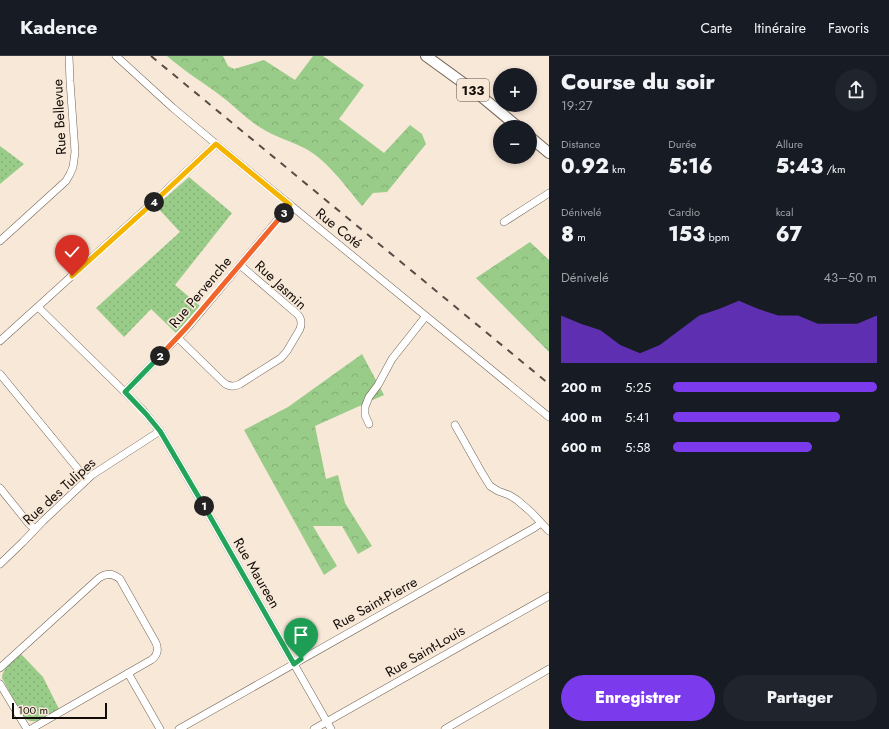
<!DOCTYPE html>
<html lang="fr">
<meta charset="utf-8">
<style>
:root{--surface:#171b24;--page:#20242c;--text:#f1f3f6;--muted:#9ea1a6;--line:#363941;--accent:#7c3aed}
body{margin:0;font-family:Jost,sans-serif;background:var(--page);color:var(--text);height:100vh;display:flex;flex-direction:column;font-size:15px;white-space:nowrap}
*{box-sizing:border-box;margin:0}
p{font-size:13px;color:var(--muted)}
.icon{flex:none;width:22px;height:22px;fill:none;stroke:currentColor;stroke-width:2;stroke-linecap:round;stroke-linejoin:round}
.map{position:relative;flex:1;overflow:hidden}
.panel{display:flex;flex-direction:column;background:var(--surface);width:340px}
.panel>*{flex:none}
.buttons{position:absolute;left:493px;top:12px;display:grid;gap:8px}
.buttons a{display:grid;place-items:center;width:44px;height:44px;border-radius:50%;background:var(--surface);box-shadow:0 2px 6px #0003;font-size:20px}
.scale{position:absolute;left:12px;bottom:10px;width:95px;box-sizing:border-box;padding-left:4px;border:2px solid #110c07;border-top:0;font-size:11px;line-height:14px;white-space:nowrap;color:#110c07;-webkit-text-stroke:3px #f8e8d8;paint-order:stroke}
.pin{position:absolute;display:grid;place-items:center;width:34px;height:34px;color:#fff;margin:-41px -17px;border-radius:50% 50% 50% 0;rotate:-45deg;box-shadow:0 0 4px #0007}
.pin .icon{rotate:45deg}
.km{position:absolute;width:20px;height:20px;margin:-10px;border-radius:50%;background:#222;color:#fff;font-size:11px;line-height:20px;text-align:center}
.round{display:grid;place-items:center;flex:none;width:42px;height:42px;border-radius:21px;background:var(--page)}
.overview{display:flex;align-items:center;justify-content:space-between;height:68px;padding:0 12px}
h1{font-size:22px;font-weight:800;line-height:30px}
.metrics{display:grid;grid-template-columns:repeat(3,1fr);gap:6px;height:68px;padding:4px 12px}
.metrics div{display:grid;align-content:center}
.metrics b{font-size:20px;font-weight:800}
.metrics small{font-size:11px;font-weight:400}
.metrics p{font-size:11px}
.chart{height:112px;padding:8px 12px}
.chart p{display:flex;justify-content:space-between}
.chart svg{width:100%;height:72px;margin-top:4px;fill:var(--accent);opacity:.7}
.primary-button{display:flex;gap:8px;margin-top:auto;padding:8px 12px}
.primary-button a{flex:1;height:46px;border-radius:24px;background:var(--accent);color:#fff;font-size:16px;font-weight:800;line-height:46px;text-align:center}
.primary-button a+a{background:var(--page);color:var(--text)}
ul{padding:0 12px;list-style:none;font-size:13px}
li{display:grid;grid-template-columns:64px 48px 1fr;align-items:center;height:30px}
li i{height:10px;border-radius:5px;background:var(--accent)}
header{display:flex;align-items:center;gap:24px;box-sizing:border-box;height:56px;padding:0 20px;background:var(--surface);border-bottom:1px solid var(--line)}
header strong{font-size:19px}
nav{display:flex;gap:22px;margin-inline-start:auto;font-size:14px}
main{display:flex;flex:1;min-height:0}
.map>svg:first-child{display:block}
.grass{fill:url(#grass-dots)}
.forest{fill:url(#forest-crowns)}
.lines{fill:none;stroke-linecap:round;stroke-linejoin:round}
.minor-casing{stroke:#716355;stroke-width:8}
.primary-casing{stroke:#716355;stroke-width:12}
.minor{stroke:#fff;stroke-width:7}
.primary{stroke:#fff;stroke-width:10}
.rail{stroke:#554d45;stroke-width:2;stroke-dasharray:7 7;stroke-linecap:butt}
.split-1-casing{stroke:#fff;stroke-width:8}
.split-2-casing{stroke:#fff;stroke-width:8}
.split-3-casing{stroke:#fff;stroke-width:8}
.split-4-casing{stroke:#fff;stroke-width:8}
.split-5-casing{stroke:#fff;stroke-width:8}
.split-1{stroke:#22a559;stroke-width:5}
.split-2{stroke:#22a559;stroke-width:5}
.split-3{stroke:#f0652b;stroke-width:5}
.split-4{stroke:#f5b400;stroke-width:5}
.split-5{stroke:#f5b400;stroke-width:5}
.labels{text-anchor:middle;stroke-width:3.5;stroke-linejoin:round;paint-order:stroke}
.shield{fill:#f8e8d8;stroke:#564e46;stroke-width:1}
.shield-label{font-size:13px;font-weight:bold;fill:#110c07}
.street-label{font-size:14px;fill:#110c07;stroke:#f8e8d8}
</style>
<header>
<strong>Kadence</strong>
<nav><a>Carte</a><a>Itinéraire</a><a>Favoris</a></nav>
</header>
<main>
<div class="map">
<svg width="549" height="673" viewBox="0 0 549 673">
<defs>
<pattern id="grass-dots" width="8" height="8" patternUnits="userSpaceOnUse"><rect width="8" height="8" fill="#9acc89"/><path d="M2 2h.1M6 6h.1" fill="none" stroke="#84ae75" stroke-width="1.8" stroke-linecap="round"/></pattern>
<pattern id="forest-crowns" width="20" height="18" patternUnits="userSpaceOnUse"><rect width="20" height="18" fill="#9acc89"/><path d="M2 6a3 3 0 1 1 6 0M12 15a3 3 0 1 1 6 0" fill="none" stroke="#84ae75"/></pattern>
</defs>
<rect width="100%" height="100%" fill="#f8e8d8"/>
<path class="grass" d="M0,90L24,108L0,128Z
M189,121L232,157L175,229L200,250L176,277L151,253L124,281L96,252L180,176L156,150Z
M21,598L43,621L59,653C48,659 35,672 23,661L2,622C2,612 14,605 21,598Z"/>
<path class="forest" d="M167,0H223L228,10L234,13L264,4L295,24L313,0H323L364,29L339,63L384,97L410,69L422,78L426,88L387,136L373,137L362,150C346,131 325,101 302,91C288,84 275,81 261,72C248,64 237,53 225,43C206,28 185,16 167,0Z
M530,186L549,204V296L476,222Z
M362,298L384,339L315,370L326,423L338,419L345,447L372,490L358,498L342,470H313L337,510L324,519L244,374L288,351Z"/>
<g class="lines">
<defs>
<path id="minor" d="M116,0L173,52L216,88L549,361
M504,166L549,137
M0,185L66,125L70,118L73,111L75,96L70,25L69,0
M38,251L142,353L160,375L208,457L331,673
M178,282L223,326C228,331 234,331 240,328L281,302L287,295L300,273C302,267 301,261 296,257L240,209
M0,285L159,141L216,88
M0,318L87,424
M125,336L189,270L290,149
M369,368L365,359V351L369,341L378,329L392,303L426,260
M455,369L482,417L490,430L498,435L509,439L517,444L531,456L549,475
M0,432L29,468L35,473
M0,508L23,486L43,465L92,419L160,375
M0,612L99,522C106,517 113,517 120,523L156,587C159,594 157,600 151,604L31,673
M128,617L160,673
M0,628L27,673
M179,673L534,472L541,467
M314,673L549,540
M445,673L549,613"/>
<path id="primary" d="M426,0L477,37L518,71
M530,81L549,97"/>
</defs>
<use href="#minor" class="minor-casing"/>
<use href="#primary" class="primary-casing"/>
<use href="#minor" class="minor"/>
<use href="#primary" class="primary"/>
<path class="rail" d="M151,0L549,328"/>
</g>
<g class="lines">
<defs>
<path id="split-1" d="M204,450L294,608L301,603"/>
<path id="split-2" d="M160,300L125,336L146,358L160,375L204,450"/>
<path id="split-3" d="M160,300L188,270L284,157"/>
<path id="split-4" d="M154,146L216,88L290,149L284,157"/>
<path id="split-5" d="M72,220L154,146"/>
</defs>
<use href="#split-1" class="split-1-casing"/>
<use href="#split-2" class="split-2-casing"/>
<use href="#split-3" class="split-3-casing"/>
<use href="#split-4" class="split-4-casing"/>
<use href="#split-5" class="split-5-casing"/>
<use href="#split-1" class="split-1"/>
<use href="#split-2" class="split-2"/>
<use href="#split-3" class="split-3"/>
<use href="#split-4" class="split-4"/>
<use href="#split-5" class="split-5"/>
</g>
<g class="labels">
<rect class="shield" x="457" y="23" width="32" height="22" rx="3"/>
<g class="shield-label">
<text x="473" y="39">133</text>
</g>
<g class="street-label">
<text transform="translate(59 61) rotate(-93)" y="5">Rue Bellevue</text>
<text transform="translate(339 172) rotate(39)" y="5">Rue Coté</text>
<text transform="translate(281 229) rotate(43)" y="5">Rue Jasmin</text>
<text transform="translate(200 236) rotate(-50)" y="5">Rue Pervenche</text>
<text transform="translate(59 435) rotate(-42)" y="5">Rue des Tulipes</text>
<text transform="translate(257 517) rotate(60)" y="5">Rue Maureen</text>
<text transform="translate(375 547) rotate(-29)" y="5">Rue Saint-Pierre</text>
<text transform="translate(425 595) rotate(-30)" y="5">Rue Saint-Louis</text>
</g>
</g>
</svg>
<div class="buttons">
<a>+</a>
<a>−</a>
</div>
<div class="scale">100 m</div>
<div class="pin" style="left:301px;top:603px;background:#1e9e55"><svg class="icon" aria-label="arrive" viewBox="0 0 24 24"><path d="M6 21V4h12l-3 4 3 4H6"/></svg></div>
<div class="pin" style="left:72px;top:220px;background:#d93025"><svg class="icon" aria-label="check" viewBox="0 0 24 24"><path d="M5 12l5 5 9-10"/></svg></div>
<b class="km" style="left:204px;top:450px">1</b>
<b class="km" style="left:160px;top:300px">2</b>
<b class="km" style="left:284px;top:157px">3</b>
<b class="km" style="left:154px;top:146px">4</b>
</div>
<section class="panel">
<div class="overview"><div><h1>Course du soir</h1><p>19:27</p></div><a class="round"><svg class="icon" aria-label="share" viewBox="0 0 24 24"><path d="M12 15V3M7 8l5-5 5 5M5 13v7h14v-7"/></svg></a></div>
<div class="metrics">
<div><p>Distance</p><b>0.92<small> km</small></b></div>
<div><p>Durée</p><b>5:16</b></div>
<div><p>Allure</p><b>5:43<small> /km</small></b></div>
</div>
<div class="metrics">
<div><p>Dénivelé</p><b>8<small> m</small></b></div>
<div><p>Cardio</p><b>153<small> bpm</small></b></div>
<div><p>kcal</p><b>67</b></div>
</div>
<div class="chart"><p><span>Dénivelé</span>43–50 m</p>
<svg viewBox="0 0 160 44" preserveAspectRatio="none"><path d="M0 44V15L10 20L20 24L30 33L40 38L50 33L60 24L70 15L80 11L90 6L100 11L110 15L120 15L130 20L140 20L150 20L160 15V44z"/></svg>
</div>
<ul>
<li><b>200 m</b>5:25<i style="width:100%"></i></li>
<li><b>400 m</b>5:41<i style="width:82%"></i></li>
<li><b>600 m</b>5:58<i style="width:68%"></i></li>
</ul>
<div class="primary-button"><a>Enregistrer</a><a>Partager</a></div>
</section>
</main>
